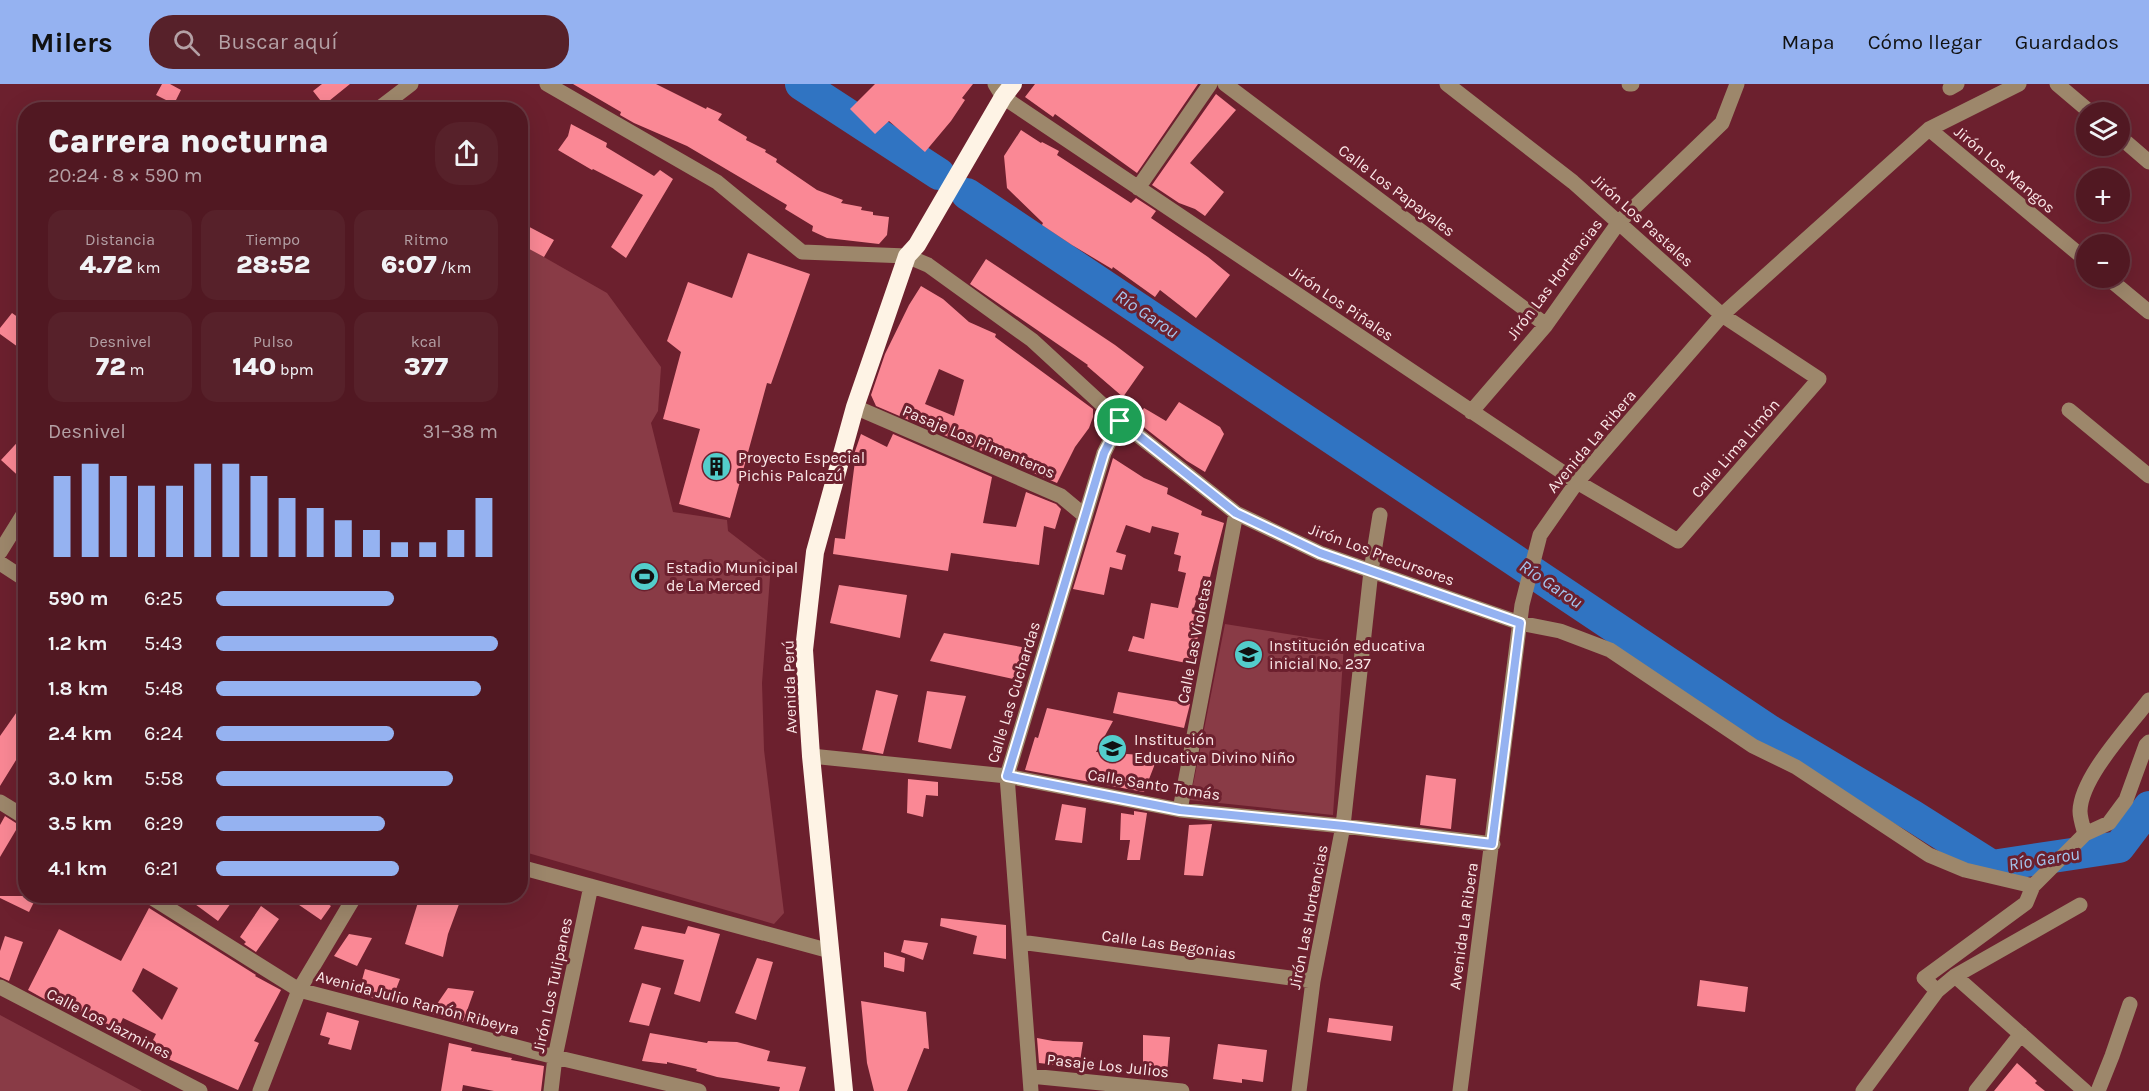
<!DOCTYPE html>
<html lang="es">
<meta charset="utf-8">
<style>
:root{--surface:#511822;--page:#57212a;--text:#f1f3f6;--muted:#b4a0a5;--line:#673740;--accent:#95b2f1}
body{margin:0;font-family:Karla,sans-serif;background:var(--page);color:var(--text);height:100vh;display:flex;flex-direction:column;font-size:22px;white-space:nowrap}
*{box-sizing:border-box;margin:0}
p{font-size:20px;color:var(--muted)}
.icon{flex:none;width:33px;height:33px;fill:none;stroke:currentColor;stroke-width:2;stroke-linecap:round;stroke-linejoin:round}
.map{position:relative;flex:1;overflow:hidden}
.details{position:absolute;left:18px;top:18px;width:510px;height:801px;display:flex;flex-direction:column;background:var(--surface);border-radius:24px;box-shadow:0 6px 24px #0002,0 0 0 2px var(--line)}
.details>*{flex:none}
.controls{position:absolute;left:2076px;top:18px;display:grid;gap:12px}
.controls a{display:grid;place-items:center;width:54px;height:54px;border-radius:50%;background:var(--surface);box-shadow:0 6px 24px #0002,0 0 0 2px var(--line);font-size:30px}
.pin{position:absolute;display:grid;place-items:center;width:51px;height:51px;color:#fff;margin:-26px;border:3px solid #fff;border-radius:50%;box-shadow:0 2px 6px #0007}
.round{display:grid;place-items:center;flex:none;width:63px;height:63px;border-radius:24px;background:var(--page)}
.summary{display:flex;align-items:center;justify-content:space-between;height:102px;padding:0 30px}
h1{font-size:33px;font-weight:800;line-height:45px}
.stats{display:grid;grid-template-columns:repeat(3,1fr);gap:9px;height:102px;padding:6px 30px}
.stats div{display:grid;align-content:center;border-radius:15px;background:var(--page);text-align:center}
.stats b{font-size:26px;font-weight:800}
.stats small{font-size:16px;font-weight:400}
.stats p{font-size:16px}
.chart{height:168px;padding:12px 30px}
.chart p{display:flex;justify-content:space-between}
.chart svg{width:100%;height:108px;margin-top:6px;stroke:var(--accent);stroke-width:6}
ul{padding:0 30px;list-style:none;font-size:20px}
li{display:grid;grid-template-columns:96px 72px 1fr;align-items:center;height:45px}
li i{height:15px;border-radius:8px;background:var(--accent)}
header{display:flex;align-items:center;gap:36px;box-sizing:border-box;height:84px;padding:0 30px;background:var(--accent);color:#111}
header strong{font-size:28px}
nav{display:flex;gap:33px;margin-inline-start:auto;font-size:21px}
.search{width:420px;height:54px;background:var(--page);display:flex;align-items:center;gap:15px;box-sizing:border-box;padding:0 21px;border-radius:24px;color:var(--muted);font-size:22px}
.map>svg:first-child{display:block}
.green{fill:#893b46}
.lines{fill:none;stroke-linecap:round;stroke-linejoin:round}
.river{stroke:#3074c2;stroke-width:32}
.building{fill:#fa8895;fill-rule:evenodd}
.minor{stroke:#9d876b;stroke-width:15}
.highway{stroke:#fef3e5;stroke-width:18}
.route-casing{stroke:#fff;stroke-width:12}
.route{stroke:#95b2f1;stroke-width:8}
.labels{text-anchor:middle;stroke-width:6;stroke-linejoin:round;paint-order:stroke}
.street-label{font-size:16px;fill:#fbe7e8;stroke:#6c202e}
.poi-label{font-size:16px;fill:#fbe7e8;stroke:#6c202e;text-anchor:start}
.water-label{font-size:18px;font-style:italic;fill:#a4c5ed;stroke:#6c202e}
</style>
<header>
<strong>Milers</strong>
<div class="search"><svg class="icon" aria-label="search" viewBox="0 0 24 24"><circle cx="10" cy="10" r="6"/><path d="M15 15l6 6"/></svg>Buscar aquí</div>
<nav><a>Mapa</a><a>Cómo llegar</a><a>Guardados</a></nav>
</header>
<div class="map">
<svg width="2149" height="1007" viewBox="0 0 2149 1007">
<rect width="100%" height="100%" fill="#6c202e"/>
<path class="green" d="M521,160L607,209L661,283L658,327L651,339L673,428L727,436L728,447L771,480L762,599L764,666L784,829L774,840L521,767Z
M1225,540L1344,559L1333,731L1190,716Z
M0,931L142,1007H0Z"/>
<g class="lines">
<path class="river" d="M801,0L939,90
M967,110L1770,647L1913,732L1992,782L2119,763L2149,723"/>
</g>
<path class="building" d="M162,0H170L181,6L174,20L156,11Z
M322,0H350L324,21L313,7Z
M573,0H656L706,25L707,23L722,30L718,36L747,53L746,56L766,66L765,68L777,75L776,78L817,106L843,116L841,119L862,123L861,126L873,128V131L889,133L887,151L879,160L827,154L812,147L813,142L785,125L787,121L687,62L634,39L620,31L621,28Z
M875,0H973L962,14L965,16L951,37L925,68L889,37L875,50L850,25Z
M1035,0H1198L1137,89L1055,30L1053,33L1025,13Z
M1216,10L1236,26L1190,79L1224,108L1205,132L1195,125L1179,119L1152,101Z
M571,40L607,59L606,63L654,92L660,86L673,95L626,174L611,163L643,111L593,85L592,86L558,66L568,52Z
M1021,46L1041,59L1042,58L1059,67L1057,71L1131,119L1136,114L1156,127L1151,134L1208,173L1230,191L1196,234L1160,206L1155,213L1113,183L1112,185L1072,161L1042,141L1043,139L1007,104L1004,72Z
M520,138L554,156L544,173L520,160Z
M748,169L810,190L771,300L767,299L730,434L679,420L700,345L663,335L681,268L667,257L688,198L732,214Z
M986,175L1115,261L1144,283L1123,313L1087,282L1088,281L970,200Z
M921,202L943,215L969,238L996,250L995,253L1093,325V333L1089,344L1075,363L1057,399L876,322L871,311L885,270L909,221ZM939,285L964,296L954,332L925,320Z
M12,229L26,239V253L18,263L0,250V244Z
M1179,318L1220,343L1224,350L1205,388L1187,377L1136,337L1144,324L1166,337Z
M26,349V399L1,376Z
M861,350L887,363L893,350L992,393L983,439L1016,443L1026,408L1056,420L1061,425L1055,445L1044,442L1039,481L951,469L948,487L833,470L835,454L845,455L855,377L852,376Z
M1113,374L1144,394L1168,404L1167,410L1202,427L1201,431L1224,439L1210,493L1203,492L1193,527L1203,529L1201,549H1199L1191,580L1128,567L1133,552L1144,555L1151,519L1178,524L1186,489L1178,487L1181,472L1174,470L1179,449L1152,442L1150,449L1126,441L1116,468L1126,471L1122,486L1110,483L1104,511L1073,505Z
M839,501L907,511L900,554L830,539Z
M944,549L1027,564L1023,597L930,577Z
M876,606L898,611L883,670L862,666Z
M927,607L966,612L951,665L918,658Z
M1118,608L1190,620L1184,644L1113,629Z
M26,615V660L0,702V652Z
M1047,624L1113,637L1096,668L1158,672L1144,708L1025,686L1035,653L1038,654Z
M1426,691L1456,695L1451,745L1420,741Z
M908,695L938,698V712L926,711L923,733L907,729Z
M1062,720L1086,724L1082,759L1055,756Z
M1134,727L1147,729L1140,776H1127L1130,756H1120L1121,729L1134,731Z
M5,732L19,741L0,773V741Z
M1212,740L1203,792L1184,791L1189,741Z
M0,812H37L29,828L0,814Z
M184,812H236L218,837Z
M286,812H316L331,822L321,836Z
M420,812H462L448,850L443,873L405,860Z
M261,822L279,835L256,868L244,860L246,858L240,853Z
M149,824L256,891L255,892L281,906L254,957L259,959L238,1006L148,966L156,950L123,934L117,947L99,939L100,936L47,913L46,916L28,906L59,845L121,877ZM143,884L178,904L162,936L132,907Z
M941,834L1006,841V875L973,870L977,852L940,842Z
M642,842L685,850L688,842L720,850L700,918L674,910L684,876L634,865Z
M349,850L372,854L357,882L334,872Z
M5,852L23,858L9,897L0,893V867Z
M904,856L928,859L923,876L901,868Z
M884,868L905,874L904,888L884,883Z
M757,874L773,878L756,936L735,929Z
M365,885L400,895L391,918L358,911Z
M1700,896L1748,903L1745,928L1697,922Z
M642,899L661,904L649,942L629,938Z
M448,904L474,907L463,938L430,930Z
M861,917L926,928L929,965L924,964L907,1007H874L867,979Z
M327,928L359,937L351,966L328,960L330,954L320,951Z
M1329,934L1393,942L1391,957L1327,948Z
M650,949L707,959L708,957L737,958L770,967L767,977L806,983L799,1007H779L780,1003L717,993L696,987L697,985L667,978V980L642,977Z
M1143,951L1170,953L1167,990L1143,989Z
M1037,954L1053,957L1083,958L1079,984L1057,983V981L1039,979Z
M449,959L472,964L471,967L512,974L511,976L544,982L541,1007H494L463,1001L462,1007H441Z
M1218,960L1267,966L1263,998L1242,995V999L1213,995Z
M2017,979L2037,997L2035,999L2045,1007H1994Z"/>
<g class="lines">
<path class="minor" d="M547,0L717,98L802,168L907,172L928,181L1032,256L1120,337L1236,429L1320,469L1520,539L1560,547L1610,566L1753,662L1796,683L1929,771L1965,786L2033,802
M995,0L1003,13L1577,398L1678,457L1819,295L1722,231L1573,98L1447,0
M1225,0L1546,241
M1629,0H1632
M2057,0L2090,28
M1950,4L1957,0
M377,26L411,0
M1929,45L2086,176
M2120,53L2149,78
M1138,104L1210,0
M2108,194L2149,228
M855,323L1061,412L1085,432
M2069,326L2149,392
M1471,328L1546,241L1619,138L1722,39L1737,0
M0,468L26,426
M0,479L26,496
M811,672L1007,692L1180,726L1343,742L1493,760
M0,718L26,734
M1180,726L1236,429
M2085,750C2083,743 2080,734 2080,727C2081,693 2128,644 2149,616
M520,783L830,867
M149,812L299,906L555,973L699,1007
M1020,858L1313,897
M1955,892L2085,1007
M0,903L200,1007
M1937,907L1924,894L2026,819L2033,802L2085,750L2109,739L2126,716L2146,661L2149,658
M1030,992L1182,1007
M260,1007L299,906L355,812
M551,1007L555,973L591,802
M1031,1007L1007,692L1104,369L1120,337
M1299,1007L1313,897L1343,742L1371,487L1380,431
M1460,1007L1522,521L1540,451L1577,398L1722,231L1929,45L2019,0
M1863,1007L1937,907L1955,892L2080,821
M1976,1007L2021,950
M2098,1007L2112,972L2130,920"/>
<path class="highway" d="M844,1007L811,672L804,566L815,468L855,323L907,172L917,161L1003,13L1013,0"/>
</g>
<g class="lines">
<defs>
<path id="route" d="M1120,337L1236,429L1320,469L1520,539L1492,760L1344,742L1180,726L1007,692L1104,369Z"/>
</defs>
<use href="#route" class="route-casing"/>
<use href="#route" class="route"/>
</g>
<defs>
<symbol id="building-disc" viewBox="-11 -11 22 22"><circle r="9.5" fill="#53cdcb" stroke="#6c202e"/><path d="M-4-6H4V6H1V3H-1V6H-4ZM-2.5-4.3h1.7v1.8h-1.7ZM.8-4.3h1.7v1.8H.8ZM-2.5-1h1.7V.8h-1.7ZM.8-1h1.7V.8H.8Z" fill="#111"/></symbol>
<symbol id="stadium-disc" viewBox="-11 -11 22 22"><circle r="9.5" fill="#53cdcb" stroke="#6c202e"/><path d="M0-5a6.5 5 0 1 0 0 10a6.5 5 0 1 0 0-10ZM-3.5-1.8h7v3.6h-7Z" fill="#111"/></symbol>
<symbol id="school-disc" viewBox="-11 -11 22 22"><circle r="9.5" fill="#53cdcb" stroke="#6c202e"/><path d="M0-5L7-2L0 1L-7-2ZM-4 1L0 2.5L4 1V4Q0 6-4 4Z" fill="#111"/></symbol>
</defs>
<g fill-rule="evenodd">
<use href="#building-disc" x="700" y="366" width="33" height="33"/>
<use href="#stadium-disc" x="628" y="476" width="33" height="33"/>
<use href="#school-disc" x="1232" y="554" width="33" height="33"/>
<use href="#school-disc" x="1096" y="648" width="33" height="33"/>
</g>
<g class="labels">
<g class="street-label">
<text transform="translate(2005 85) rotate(40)" y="6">Jirón Los Mangos</text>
<text transform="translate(1397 106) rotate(37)" y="6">Calle Los Papayales</text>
<text transform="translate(1643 136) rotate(42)" y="6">Jirón Los Pastales</text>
<text transform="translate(1554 195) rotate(-53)" y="6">Jirón Las Hortencias</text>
<text transform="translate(1342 219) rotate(34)" y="6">Jirón Los Piñales</text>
<text transform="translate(979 357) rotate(23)" y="6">Pasaje Los Pimenteros</text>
<text transform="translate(1591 357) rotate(-50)" y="6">Avenida La Ribera</text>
<text transform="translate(1735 364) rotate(-49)" y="6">Calle Lima Limón</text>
<text transform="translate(1382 470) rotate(20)" y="6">Jirón Los Precursores</text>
<text transform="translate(1194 557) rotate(-79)" y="6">Calle Las Violetas</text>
<text transform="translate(789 603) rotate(-92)" y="6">Avenida Perú</text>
<text transform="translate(1013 608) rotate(-73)" y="6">Calle Las Cuchardas</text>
<text transform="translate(1154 700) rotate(9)" y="6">Calle Santo Tomás</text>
<text transform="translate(1308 833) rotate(-79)" y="6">Jirón Las Hortencias</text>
<text transform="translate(1463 842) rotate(-82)" y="6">Avenida La Ribera</text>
<text transform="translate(1169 860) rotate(8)" y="6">Calle Las Begonias</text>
<text transform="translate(552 901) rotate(-78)" y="6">Jirón Los Tulipanes</text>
<text transform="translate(418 918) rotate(15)" y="6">Avenida Julio Ramón Ribeyra</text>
<text transform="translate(109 939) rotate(27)" y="6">Calle Los Jazmines</text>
<text transform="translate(1108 981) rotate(6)" y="6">Pasaje Los Julios</text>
</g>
<g class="poi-label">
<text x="738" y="379">Proyecto Especial<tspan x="738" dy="18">Pichis Palcazú</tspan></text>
<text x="666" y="489">Estadio Municipal<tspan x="666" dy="18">de La Merced</tspan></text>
<text x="1269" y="567">Institución educativa<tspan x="1269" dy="18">inicial No. 237</tspan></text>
<text x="1134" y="661">Institución<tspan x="1134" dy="18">Educativa Divino Niño</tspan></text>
</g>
<g class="water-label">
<text transform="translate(1147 230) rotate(34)" y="6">Río Garou</text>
<text transform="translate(1551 500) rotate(34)" y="6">Río Garou</text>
<text transform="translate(2044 775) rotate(-9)" y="6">Río Garou</text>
</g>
</g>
</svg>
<div class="controls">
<a><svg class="icon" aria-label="layers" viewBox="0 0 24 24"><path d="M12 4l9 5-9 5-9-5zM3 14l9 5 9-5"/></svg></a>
<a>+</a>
<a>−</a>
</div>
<div class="pin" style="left:1120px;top:337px;background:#1e9e55"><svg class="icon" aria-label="arrive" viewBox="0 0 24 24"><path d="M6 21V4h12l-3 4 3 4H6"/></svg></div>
<section class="details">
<div class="summary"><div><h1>Carrera nocturna</h1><p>20:24 · 8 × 590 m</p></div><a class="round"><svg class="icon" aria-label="share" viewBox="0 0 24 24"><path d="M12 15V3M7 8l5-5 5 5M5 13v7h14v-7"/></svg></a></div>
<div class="stats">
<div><p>Distancia</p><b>4.72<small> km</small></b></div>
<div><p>Tiempo</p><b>28:52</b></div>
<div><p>Ritmo</p><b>6:07<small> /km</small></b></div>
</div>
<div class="stats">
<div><p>Desnivel</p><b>72<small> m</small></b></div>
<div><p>Pulso</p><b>140<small> bpm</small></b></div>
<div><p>kcal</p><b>377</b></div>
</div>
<div class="chart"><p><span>Desnivel</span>31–38 m</p>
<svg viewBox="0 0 160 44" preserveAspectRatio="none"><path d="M5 44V11M15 44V6M25 44V11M35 44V15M45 44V15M55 44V6M65 44V6M75 44V11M85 44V20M95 44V24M105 44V29M115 44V33M125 44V38M135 44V38M145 44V33M155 44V20"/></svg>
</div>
<ul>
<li><b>590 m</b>6:25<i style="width:63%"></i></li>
<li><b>1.2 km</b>5:43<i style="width:100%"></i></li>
<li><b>1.8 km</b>5:48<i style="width:94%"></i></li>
<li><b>2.4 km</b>6:24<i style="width:63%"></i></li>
<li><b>3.0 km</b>5:58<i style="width:84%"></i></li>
<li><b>3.5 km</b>6:29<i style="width:60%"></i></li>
<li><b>4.1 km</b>6:21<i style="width:65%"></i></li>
</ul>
</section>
</div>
